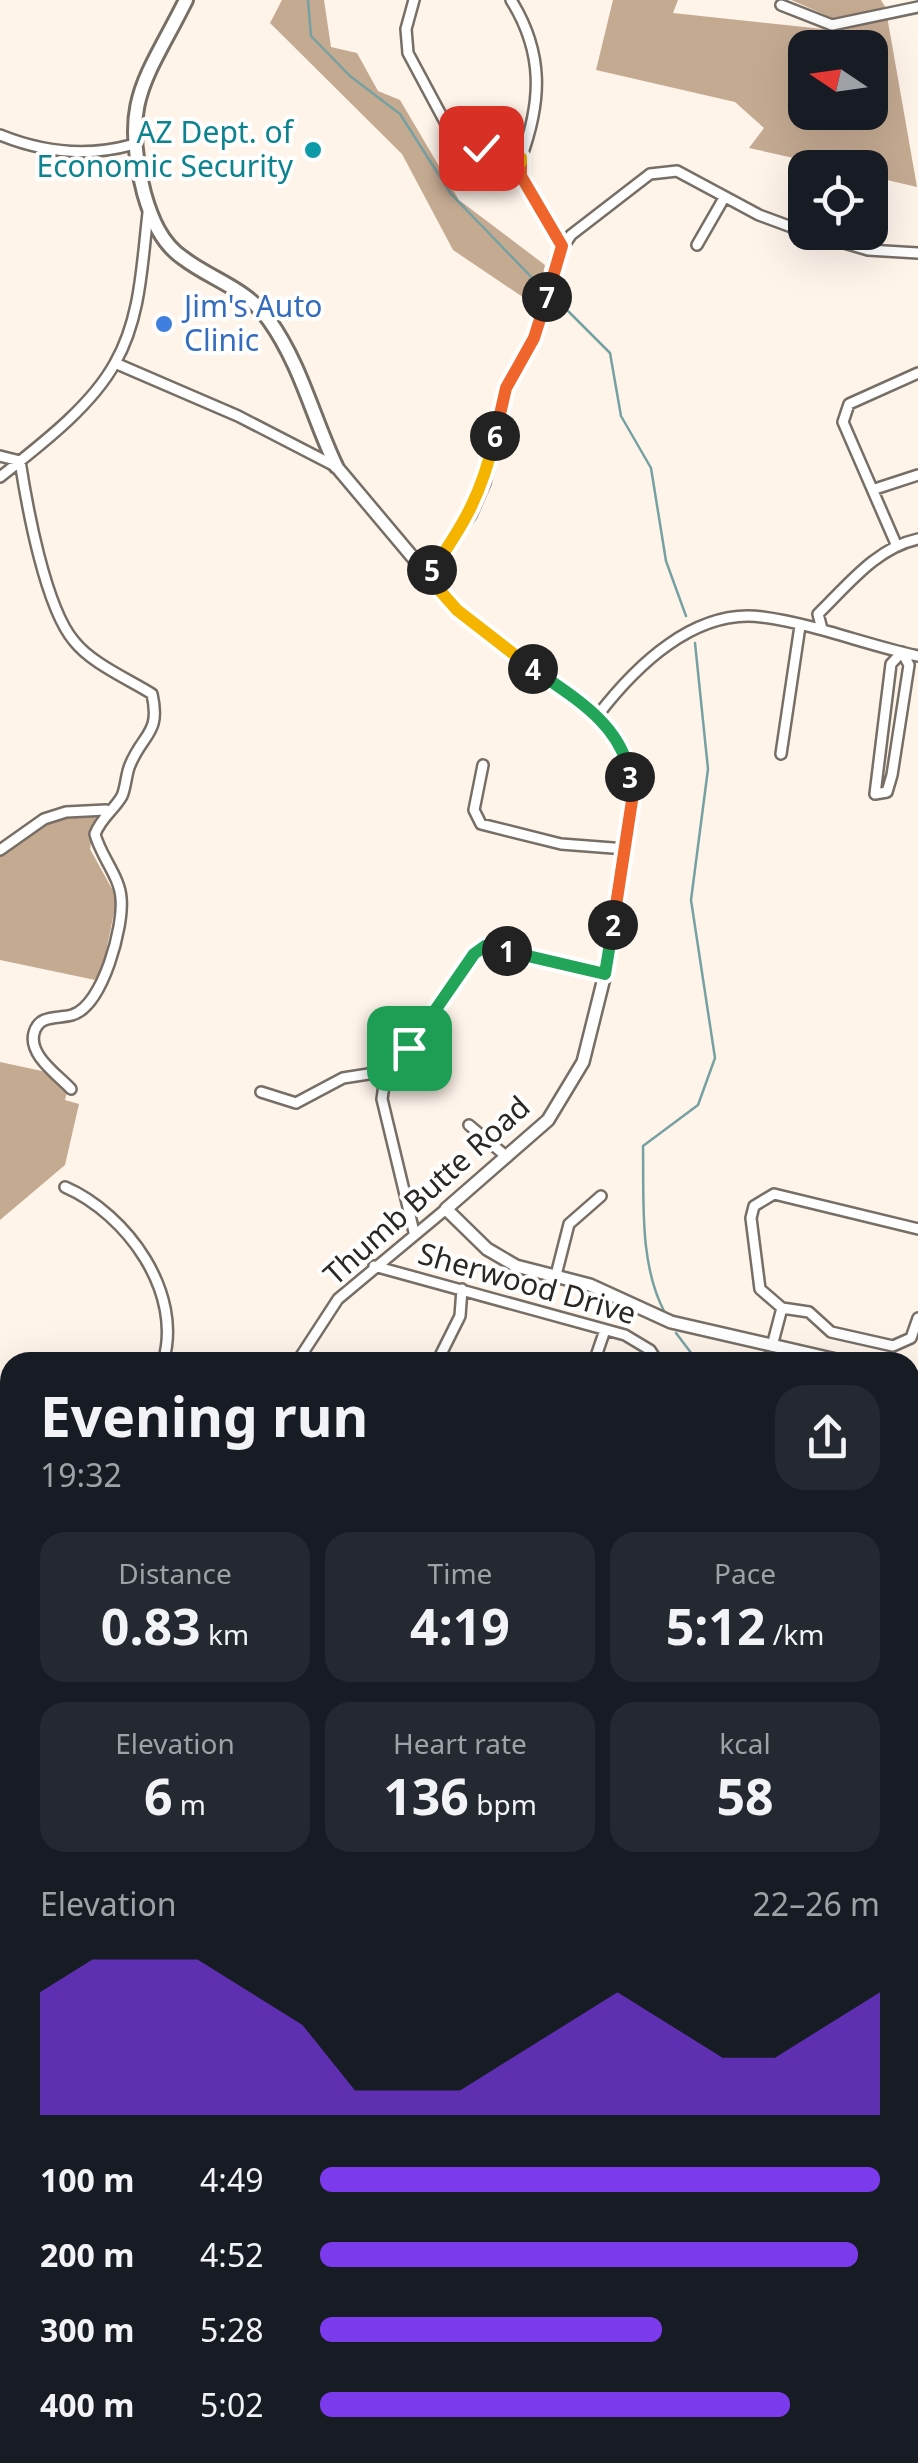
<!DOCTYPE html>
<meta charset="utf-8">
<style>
:root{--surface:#171b24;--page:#242831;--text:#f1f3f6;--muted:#9ea1a6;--accent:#7c3aed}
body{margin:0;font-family:"Noto Sans",sans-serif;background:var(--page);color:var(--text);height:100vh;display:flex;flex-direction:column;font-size:38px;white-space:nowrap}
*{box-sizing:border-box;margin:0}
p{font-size:32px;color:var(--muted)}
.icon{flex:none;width:55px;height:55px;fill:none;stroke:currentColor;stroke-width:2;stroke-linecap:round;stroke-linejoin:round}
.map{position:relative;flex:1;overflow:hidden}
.sheet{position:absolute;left:0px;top:1352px;width:920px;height:1112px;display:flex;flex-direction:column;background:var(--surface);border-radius:30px 30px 0 0;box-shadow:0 10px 40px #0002}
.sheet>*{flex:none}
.needle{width:65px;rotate:283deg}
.tools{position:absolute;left:788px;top:30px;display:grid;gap:20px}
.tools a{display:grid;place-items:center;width:100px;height:100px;border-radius:20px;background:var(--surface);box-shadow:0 10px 40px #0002;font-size:50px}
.pin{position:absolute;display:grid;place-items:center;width:85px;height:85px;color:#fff;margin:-42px;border-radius:20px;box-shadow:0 5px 15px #0006}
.km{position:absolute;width:50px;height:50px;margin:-25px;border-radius:50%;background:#222;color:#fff;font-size:28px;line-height:50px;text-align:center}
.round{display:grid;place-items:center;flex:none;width:105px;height:105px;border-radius:30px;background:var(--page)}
.headline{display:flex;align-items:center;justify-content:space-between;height:170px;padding:0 40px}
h1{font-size:55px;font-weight:700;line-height:75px}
.stats{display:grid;grid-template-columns:repeat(3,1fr);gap:15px;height:170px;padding:10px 40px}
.stats div{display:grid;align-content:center;border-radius:25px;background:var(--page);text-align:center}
.stats b{font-size:50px;font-weight:700}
.stats small{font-size:28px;font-weight:400}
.stats p{font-size:28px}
.chart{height:280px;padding:20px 40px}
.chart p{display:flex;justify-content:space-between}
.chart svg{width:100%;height:180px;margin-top:10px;fill:var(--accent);opacity:.7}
ul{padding:0 40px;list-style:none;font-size:32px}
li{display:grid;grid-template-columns:160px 120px 1fr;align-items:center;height:75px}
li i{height:25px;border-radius:12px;background:var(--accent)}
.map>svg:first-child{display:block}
.green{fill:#e4c9b1}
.forest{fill:#c5aa92;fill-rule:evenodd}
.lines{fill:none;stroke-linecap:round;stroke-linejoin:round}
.stream{stroke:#76a1a2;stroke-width:2.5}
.minor-casing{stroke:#776e66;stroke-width:14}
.tertiary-casing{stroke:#776e66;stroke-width:16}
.secondary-casing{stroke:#776e66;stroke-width:18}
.minor{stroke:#fff;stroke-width:9}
.tertiary{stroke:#fff;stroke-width:11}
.secondary{stroke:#fff;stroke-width:12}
.split-1-casing{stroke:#fff;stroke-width:20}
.split-2-casing{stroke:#fff;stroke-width:20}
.split-3-casing{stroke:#fff;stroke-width:20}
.split-4-casing{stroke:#fff;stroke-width:20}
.split-5-casing{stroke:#fff;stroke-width:20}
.split-6-casing{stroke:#fff;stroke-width:20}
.split-7-casing{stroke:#fff;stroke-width:20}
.split-8-casing{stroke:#fff;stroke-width:20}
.split-9-casing{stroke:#fff;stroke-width:20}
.split-1{stroke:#22a559;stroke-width:12}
.split-2{stroke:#22a559;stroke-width:12}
.split-3{stroke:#f0652b;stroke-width:12}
.split-4{stroke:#22a559;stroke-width:12}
.split-5{stroke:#f5b400;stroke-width:12}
.split-6{stroke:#f5b400;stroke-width:12}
.split-7{stroke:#f0652b;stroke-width:12}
.split-8{stroke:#f0652b;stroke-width:12}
.split-9{stroke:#f5b400;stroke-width:12}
.culture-dot{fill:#0f9aa8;stroke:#fff;stroke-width:4}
.shop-dot{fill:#3f7fe0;stroke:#fff;stroke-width:4}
.labels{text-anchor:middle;stroke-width:8;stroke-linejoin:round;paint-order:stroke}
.culture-label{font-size:30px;fill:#0d838f;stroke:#fff;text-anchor:end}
.shop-label{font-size:30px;fill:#366cbe;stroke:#fff;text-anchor:start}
.street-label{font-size:30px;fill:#2b2723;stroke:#fff}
</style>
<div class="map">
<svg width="918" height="2463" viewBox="0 0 918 2463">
<rect width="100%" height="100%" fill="#fff4ea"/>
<path class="green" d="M457,148L476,167L465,178L447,159Z"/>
<path class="forest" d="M282,0H324L331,47L357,53L378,91L400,100L459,200L545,265L536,306L453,250L402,154L270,23Z
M613,0H678L673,13L832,30L887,16L917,187L870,176V168L834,167L749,148L764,128L735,102L596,70ZM805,48H870V112H805Z
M791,0H881L886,8L835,19Z
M62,816L96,817L90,849L117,898L100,981L0,960V855L43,823Z
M0,1062L42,1071L67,1092L65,1100L79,1104L65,1165L0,1220Z
M0,1526L7,1530L10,1526V1751L0,1769Z"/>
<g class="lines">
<path class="stream" d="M308,0L311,36L350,76L400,114L451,194L538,284
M556,299L610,353L621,416L651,468L666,561L686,616
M664,1311C639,1263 644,1199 643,1146L698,1105L715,1058L691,900L708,769L695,643
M676,1333L698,1362"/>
<defs>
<path id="minor" d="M414,0L406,29L408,53L446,124L468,144L521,158C542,101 544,53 511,0
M781,5L832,25L918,7
M0,135C42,152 87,157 131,145
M521,158V176L562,246
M807,232L868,250L918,253
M697,245L724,198
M115,363L238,416L335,466
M0,456L20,461C27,506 45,607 74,641C91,663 128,679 152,694C161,734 143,733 130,765C126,774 126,787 122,796C114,810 101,818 95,834C100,855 120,877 121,898C124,926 103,1006 72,1015C58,1019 39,1014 34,1033C28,1055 58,1075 71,1089
M0,477C39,446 91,407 115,363C141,318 142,263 148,213
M875,489L918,475
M896,544L843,422L849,404L918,373
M427,577L471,515L485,483L506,388L541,322L555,259L571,235L650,174L677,171L759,215L805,232
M822,629L818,614C848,585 876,548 918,539
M902,652L909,665L892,775L887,792L875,794L891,664Z
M598,715C635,667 694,608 762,617C815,624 866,645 918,656
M781,754L800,626
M483,765L474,810L481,824L561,844L626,849
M0,850L44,819L66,812L106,810
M261,1092L296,1103L343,1078L394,1070
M469,1125L507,1157
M65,1187C127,1214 184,1293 163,1362
M918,1229L774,1194L754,1206L751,1218L760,1289L782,1308L809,1312L831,1332L893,1346L911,1338L918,1318
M414,1232L382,1099L384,1085L474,954L485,946L605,974
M374,1266L625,1335L650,1350L658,1362
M556,1275L569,1224L601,1196
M772,1346L782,1308
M297,1362L338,1299L446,1209
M437,1362L460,1316L462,1289
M594,1362L605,1330
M0,1409L10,1410
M910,1473L918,1424
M910,1523L918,1482
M0,1786L10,1768
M0,1897L10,1900
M910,1921L918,1938
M910,2213L918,2202
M280,2455L282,2463
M503,2455L510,2463
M114,2463L120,2455
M473,2463L479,2455
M619,2463L624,2455
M777,2463L785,2455"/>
<path id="tertiary" d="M336,466L457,610L598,715L618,744L633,794L605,974L583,1062L548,1120L446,1209L487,1249L516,1266L590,1285L671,1322L845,1362
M910,1377L918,1379"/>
<path id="secondary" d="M186,0C146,80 120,101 144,193C151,218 161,243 183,258C212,280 246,288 269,320C301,365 313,418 336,466"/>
</defs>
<use href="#minor" class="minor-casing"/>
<use href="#tertiary" class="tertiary-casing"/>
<use href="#secondary" class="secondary-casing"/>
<use href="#minor" class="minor"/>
<use href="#tertiary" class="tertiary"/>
<use href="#secondary" class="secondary"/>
</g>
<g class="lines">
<defs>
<path id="split-1" d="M409,1048L474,954L485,946L507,951"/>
<path id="split-2" d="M507,951L605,974L613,925"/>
<path id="split-3" d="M613,925L633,794L630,777"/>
<path id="split-4" d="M533,669C573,697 622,724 630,777"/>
<path id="split-5" d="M432,570L427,576L457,610L533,669"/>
<path id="split-6" d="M432,570C465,523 482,493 495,436"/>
<path id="split-7" d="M495,436L506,388L534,338L547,297"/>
<path id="split-8" d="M521,162V176L562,246L547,297"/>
<path id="split-9" d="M481,148L521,158V162"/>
</defs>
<use href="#split-1" class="split-1-casing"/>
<use href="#split-2" class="split-2-casing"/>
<use href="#split-3" class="split-3-casing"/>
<use href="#split-4" class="split-4-casing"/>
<use href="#split-5" class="split-5-casing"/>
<use href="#split-6" class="split-6-casing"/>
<use href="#split-7" class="split-7-casing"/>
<use href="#split-8" class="split-8-casing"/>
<use href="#split-9" class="split-9-casing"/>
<use href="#split-1" class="split-1"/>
<use href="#split-2" class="split-2"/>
<use href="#split-3" class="split-3"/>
<use href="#split-4" class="split-4"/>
<use href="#split-5" class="split-5"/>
<use href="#split-6" class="split-6"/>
<use href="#split-7" class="split-7"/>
<use href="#split-8" class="split-8"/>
<use href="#split-9" class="split-9"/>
</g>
<circle class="culture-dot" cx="313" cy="150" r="10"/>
<circle class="shop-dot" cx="164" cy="324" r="10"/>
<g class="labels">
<g class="culture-label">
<text x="293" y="143">AZ Dept. of<tspan x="293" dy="34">Economic Security</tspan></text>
</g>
<g class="shop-label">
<text x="184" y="317">Jim's Auto<tspan x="184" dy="34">Clinic</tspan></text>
</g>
<g class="street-label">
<text transform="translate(427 1191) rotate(-42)" y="10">Thumb Butte Road</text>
<text transform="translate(527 1284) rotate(16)" y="10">Sherwood Drive</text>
</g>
</g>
</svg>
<div class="tools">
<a><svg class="needle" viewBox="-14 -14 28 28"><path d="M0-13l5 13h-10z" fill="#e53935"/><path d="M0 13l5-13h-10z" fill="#9ea1a6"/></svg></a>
<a><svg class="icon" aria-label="locate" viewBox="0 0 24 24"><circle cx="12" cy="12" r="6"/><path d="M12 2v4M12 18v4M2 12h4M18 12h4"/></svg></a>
</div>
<div class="pin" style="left:409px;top:1048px;background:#1e9e55"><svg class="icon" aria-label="arrive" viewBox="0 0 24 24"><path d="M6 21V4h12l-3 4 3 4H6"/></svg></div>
<div class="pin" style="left:481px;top:148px;background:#d93025"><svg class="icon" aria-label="check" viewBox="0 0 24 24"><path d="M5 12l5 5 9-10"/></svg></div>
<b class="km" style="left:507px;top:951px">1</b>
<b class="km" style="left:613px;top:925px">2</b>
<b class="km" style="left:630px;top:777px">3</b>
<b class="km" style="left:533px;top:669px">4</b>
<b class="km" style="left:432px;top:570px">5</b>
<b class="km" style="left:495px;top:436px">6</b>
<b class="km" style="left:547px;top:297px">7</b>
<section class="sheet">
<div class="headline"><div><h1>Evening run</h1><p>19:32</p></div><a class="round"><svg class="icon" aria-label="share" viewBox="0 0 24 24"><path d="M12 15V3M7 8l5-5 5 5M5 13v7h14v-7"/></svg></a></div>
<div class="stats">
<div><p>Distance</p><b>0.83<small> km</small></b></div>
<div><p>Time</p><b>4:19</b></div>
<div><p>Pace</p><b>5:12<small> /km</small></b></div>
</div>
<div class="stats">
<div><p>Elevation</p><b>6<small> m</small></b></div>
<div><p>Heart rate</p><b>136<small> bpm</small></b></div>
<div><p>kcal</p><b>58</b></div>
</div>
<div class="chart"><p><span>Elevation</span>22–26 m</p>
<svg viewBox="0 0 160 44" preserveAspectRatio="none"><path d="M0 44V14L10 6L20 6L30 6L40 14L50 22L60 38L70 38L80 38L90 30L100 22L110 14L120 22L130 30L140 30L150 22L160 14V44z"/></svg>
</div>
<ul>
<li><b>100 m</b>4:49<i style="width:100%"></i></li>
<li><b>200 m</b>4:52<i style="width:96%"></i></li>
<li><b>300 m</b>5:28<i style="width:61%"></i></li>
<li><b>400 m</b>5:02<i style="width:84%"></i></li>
</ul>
</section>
</div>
